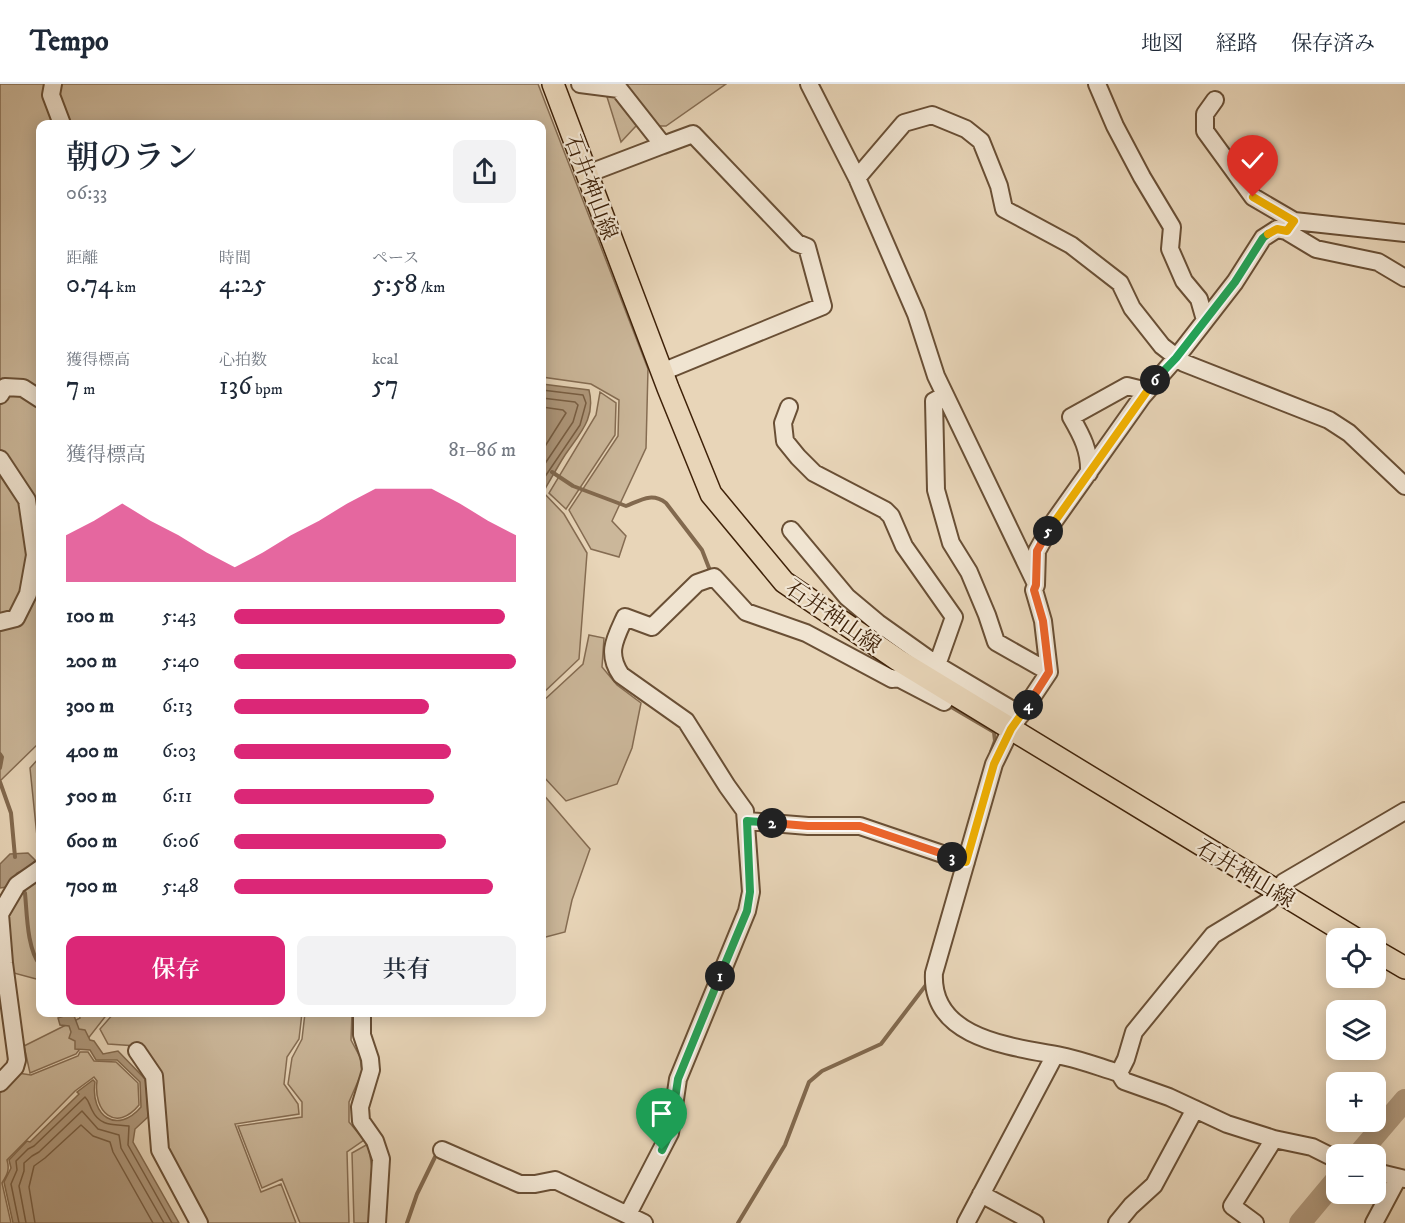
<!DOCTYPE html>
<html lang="ja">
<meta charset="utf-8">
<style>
:root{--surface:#fff;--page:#f2f2f3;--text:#1f2937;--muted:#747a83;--line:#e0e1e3;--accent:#db2777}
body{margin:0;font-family:"IM FELL DW Pica","Noto Serif JP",serif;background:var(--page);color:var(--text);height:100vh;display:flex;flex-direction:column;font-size:22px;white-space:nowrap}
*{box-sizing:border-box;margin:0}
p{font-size:20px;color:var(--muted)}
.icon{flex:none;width:33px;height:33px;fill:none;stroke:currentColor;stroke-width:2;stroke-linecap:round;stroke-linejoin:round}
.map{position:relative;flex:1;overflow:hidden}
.sheet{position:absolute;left:36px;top:36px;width:510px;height:897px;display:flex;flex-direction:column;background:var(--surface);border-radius:12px;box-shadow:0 3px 15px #0003}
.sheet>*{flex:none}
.tools{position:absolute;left:1326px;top:844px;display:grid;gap:12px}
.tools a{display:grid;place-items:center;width:60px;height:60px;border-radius:12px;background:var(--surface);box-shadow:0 3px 15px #0003;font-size:30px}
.pin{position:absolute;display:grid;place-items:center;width:51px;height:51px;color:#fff;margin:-62px -26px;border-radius:50% 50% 50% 0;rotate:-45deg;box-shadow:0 0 6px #0007}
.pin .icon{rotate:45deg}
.km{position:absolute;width:30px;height:30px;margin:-15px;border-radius:50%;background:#222;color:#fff;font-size:16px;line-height:30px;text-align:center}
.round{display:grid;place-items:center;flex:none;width:63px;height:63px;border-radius:12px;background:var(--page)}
.headline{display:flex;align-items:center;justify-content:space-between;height:102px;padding:0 30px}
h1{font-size:33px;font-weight:600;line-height:45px}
.stats{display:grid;grid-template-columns:repeat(3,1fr);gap:9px;height:102px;padding:6px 30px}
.stats div{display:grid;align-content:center}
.stats b{font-size:26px;font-weight:600}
.stats small{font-size:16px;font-weight:400}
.stats p{font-size:16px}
.chart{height:168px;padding:12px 30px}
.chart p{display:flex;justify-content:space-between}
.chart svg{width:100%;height:108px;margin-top:6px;fill:var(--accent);opacity:.7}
.button{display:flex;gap:12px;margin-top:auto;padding:12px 30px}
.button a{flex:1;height:69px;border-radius:12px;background:var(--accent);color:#fff;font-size:24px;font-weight:600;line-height:69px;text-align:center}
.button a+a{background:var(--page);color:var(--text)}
ul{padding:0 30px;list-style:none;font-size:20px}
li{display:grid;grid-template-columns:96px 72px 1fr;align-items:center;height:45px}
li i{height:15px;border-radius:8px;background:var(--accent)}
header{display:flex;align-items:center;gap:36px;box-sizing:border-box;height:84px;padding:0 30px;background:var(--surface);border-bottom:2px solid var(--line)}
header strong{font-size:28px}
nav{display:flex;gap:33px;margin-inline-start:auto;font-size:21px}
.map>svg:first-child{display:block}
.green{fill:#cbb79a;stroke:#856c52;stroke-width:1.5}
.water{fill:#af987c;stroke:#82694e;stroke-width:1.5}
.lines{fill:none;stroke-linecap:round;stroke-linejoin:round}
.shore{stroke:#775d42;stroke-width:1.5}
.stream{stroke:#82694e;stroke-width:4}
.river{stroke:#af987c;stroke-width:22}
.minor-casing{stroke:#694f35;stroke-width:20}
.major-casing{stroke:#3f2209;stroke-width:24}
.minor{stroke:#f0e4d1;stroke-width:16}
.major{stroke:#e8d5b8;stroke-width:21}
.split-1-casing{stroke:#fff;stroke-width:12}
.split-2-casing{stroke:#fff;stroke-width:12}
.split-3-casing{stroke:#fff;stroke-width:12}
.split-4-casing{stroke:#fff;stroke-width:12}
.split-5-casing{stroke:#fff;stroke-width:12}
.split-6-casing{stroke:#fff;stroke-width:12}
.split-7-casing{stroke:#fff;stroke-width:12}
.split-8-casing{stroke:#fff;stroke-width:12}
.split-1{stroke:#22a559;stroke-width:8}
.split-2{stroke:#22a559;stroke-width:8}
.split-3{stroke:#f0652b;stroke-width:8}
.split-4{stroke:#f5b400;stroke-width:8}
.split-5{stroke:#f0652b;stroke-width:8}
.split-6{stroke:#f5b400;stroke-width:8}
.split-7{stroke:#22a559;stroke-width:8}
.split-8{stroke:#f5b400;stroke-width:8}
.labels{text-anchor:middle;stroke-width:4.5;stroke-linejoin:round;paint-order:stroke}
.street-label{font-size:22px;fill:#3f2209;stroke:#f0e4d1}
</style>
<header>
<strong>Tempo</strong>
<nav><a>地図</a><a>経路</a><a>保存済み</a></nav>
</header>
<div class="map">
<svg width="1405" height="1139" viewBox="0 0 1405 1139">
<rect width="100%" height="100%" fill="#e8d5b8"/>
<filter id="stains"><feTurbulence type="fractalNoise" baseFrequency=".00333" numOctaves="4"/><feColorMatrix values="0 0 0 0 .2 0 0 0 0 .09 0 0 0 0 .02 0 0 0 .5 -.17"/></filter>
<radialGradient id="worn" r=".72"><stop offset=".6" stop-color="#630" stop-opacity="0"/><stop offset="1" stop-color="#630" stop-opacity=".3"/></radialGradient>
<path class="green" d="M0,0H538L648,285L646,364L612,437L626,452L619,473L591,465L569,426L618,352L619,316L591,300L542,293V40H40V658L0,697Z
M603,0H726L666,42H636L621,58Z
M600,308L616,319L615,351L566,425L549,409L596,331Z
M542,407L564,430L587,469L579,575L542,610Z
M589,551L604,554L602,583L617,601L641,619L632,664L617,700L566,717L542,691V618L583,580Z
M40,673V772L38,762L30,684Z
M542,709L590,765L572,816L565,848L542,854Z
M40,794V896L10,888C10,876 5,836 8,827C12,814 29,799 40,794Z
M79,929H108L76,970L30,989L24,962L80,934Z
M114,929H302L299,955L287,973L284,1000L298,1020L299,1030L235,1040L261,1108L281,1100L296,1139H205L164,1059L137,962L108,960L100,945Z
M305,929H352L351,956L360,973L362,988L349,1018V1038L364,1056L347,1068L349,1139H300L282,1095L262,1104L238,1042L302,1033V1018L288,1000L292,974L302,955Z
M80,968H88L94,977L116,978L138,999L139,1021C116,1049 93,1028 97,997L94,993L75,1007L7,1076C10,1086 7,1091 2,1099L11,1139H0V1009L18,989L31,991L78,972Z
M368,1060L373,1090L371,1139H354L352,1069Z"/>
<path class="water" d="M542,300L589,306C596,334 580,349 565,371C558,382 552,393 545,405L542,401Z
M28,769L35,776L32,782L17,789L7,803L0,804V780L10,770Z
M73,929L79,945L85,946L90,956L94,957L103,970L118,967L145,995L149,1009L147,1013L148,1033L135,1045L133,1058L179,1139H13L4,1098L11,1084L9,1076L27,1057L30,1058L79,1010L77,1008L93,996L95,998C90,1032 117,1051 141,1023L140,998L117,976H96L90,966L75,965V957L69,954L71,948L69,942L60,941L58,934Z"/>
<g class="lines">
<path class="shore" d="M542,306L583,311L586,319L580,341L542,397
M542,314L575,318L578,321L573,338L542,384
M542,323L563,326L566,329L542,367
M19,1139L11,1100L17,1086L16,1077L28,1065L34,1062L85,1013C89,1017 89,1020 92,1026C100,1043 114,1040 129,1042L128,1061L172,1139
M26,1139L19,1102L24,1087V1079L32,1072L39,1068L82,1027L98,1045L119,1051L121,1064L164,1139
M35,1139L29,1103L34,1082L45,1074L81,1041L93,1052L110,1058L113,1068L153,1139"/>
<path class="stream" d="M552,388L573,402L626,422C641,416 652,408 666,419L702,466L709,484
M948,621L994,648L995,657L991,668
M0,670L2,673L0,684
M0,698L11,729L15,773
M25,809C27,830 27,865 40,881
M407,1139L417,1110L436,1071
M738,1139L785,1061L809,998L822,987L881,960L926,901L927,889"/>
<path class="river" d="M1358,1071L1405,1016
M1300,1139L1336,1096"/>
<defs>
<path id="minor" d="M53,0L51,11L62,40
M580,0L619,5L663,61L587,90
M809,0L857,94L916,230L936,292L1035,498
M1097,0L1115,42L1142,93L1172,143L1170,165L1184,197L1199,215L1205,236
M1215,16L1205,30V47L1253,113L1294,137
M857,94L904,39L932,31L966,45L981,57L999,102L1004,125L1071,161L1120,199L1132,224L1162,262L1184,279L1329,336L1349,349L1405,402
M1289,144L1294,137L1405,149
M662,288L823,222L807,163L797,159L693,50L663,61
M0,311L5,303L23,304L40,315
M945,311L934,317L936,406L951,459L969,488L987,531L996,558L1049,588
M789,323L783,339L785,357L798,373L814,389L885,426L891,432L904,462L954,533L937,581
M0,375L27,416L35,471L28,510L16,534L0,538
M1089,389C1090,367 1082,352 1071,333L1127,302L1147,307
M791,446L847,513L878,539L937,581L1021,631
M747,737L808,742H860L966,778
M362,928V951L370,975L371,986L360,1023L361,1037L375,1057L381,1075L377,1139
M137,967L154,992L160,1066L199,1139
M1119,989L1126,975L1134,948L1213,851L1269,817L1284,798L1405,727
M0,999L15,983L17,976L4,879L0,830L17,801L40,785
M442,1066L520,1100H535L555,1096L644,1139
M1336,1075L1312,1063L1274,1055L1227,1040L1169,1013L1124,997L1119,989C1102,984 1084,977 1066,973C1017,963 930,957 934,889L994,680L1011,645L1049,588L1043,537L1034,506L1036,501L1037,467L1052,440L1142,313L1176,274L1235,198L1263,154L1277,145L1286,147L1316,165L1378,178L1405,194
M1376,1088L1405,1095
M981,1110L1035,1139
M628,1130L670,1049L678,995L747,827L751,808L745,727L727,702L686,637L621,591C606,569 615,555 625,533L652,543L697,499L714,493L746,528L806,549L892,595L898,594L944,618L950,608
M966,1139L1055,971
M1117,1139L1131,1122L1154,1101L1195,1025
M1255,1139L1232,1122L1274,1055
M1374,1139L1398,1094"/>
<path id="major" d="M553,0L668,304L711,410L784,498L898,576L1356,855
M1376,867L1405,884"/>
</defs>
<use href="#minor" class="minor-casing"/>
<use href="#major" class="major-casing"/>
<use href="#minor" class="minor"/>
<use href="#major" class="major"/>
</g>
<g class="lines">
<defs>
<path id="split-1" d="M662,1066L670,1049L678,995L720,892"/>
<path id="split-2" d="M720,892L747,827L750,808L747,737L772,739"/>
<path id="split-3" d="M772,739L808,742H860L952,773"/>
<path id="split-4" d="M952,773L966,778L994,680L1011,645L1028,621"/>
<path id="split-5" d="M1028,621L1049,588L1043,537L1034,506L1036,501L1037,467L1048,447"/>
<path id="split-6" d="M1048,447L1155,296"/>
<path id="split-7" d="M1155,296L1176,274L1235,198L1263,154L1268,150"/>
<path id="split-8" d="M1253,113L1294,137L1287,147L1277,145L1268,150"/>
</defs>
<use href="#split-1" class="split-1-casing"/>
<use href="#split-2" class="split-2-casing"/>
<use href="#split-3" class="split-3-casing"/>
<use href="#split-4" class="split-4-casing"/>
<use href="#split-5" class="split-5-casing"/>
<use href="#split-6" class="split-6-casing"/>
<use href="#split-7" class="split-7-casing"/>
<use href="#split-8" class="split-8-casing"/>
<use href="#split-1" class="split-1"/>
<use href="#split-2" class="split-2"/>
<use href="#split-3" class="split-3"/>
<use href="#split-4" class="split-4"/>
<use href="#split-5" class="split-5"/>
<use href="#split-6" class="split-6"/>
<use href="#split-7" class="split-7"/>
<use href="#split-8" class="split-8"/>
</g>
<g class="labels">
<g class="street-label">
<text transform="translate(592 103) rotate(69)" y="8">石井神山線</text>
<text transform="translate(834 532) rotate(35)" y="8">石井神山線</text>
<text transform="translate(1246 789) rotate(31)" y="8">石井神山線</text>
</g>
</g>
<rect width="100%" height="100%" filter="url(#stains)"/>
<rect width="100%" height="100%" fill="url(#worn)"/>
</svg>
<div class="tools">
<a><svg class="icon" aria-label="locate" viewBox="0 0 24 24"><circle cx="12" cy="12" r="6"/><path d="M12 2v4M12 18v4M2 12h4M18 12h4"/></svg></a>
<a><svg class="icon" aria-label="layers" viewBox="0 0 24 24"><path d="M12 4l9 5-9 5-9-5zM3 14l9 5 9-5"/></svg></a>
<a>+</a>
<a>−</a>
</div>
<div class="pin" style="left:662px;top:1066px;background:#1e9e55"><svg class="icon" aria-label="arrive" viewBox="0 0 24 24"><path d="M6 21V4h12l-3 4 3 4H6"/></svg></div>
<div class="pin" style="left:1253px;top:113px;background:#d93025"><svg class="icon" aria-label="check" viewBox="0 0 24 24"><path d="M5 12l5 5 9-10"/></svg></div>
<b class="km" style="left:720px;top:892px">1</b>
<b class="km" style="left:772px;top:739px">2</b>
<b class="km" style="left:952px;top:773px">3</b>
<b class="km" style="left:1028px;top:621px">4</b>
<b class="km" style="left:1048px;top:447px">5</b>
<b class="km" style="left:1155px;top:296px">6</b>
<section class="sheet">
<div class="headline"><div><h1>朝のラン</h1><p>06:33</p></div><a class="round"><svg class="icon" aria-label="share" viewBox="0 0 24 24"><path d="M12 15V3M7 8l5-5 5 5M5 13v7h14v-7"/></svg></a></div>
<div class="stats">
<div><p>距離</p><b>0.74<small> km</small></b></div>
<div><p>時間</p><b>4:25</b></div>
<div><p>ペース</p><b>5:58<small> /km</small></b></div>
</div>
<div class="stats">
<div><p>獲得標高</p><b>7<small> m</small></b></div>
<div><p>心拍数</p><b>136<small> bpm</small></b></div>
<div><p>kcal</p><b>57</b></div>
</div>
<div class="chart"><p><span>獲得標高</span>81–86 m</p>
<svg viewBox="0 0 160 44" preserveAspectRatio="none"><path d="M0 44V25L10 19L20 12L30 19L40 25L50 32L60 38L70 32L80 25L90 19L100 12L110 6L120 6L130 6L140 12L150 19L160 25V44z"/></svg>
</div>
<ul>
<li><b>100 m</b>5:43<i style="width:96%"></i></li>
<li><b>200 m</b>5:40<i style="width:100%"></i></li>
<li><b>300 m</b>6:13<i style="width:69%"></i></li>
<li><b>400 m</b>6:03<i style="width:77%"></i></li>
<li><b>500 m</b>6:11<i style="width:71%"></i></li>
<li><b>600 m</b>6:06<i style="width:75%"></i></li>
<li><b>700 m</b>5:48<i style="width:92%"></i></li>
</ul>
<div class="button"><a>保存</a><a>共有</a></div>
</section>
</div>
